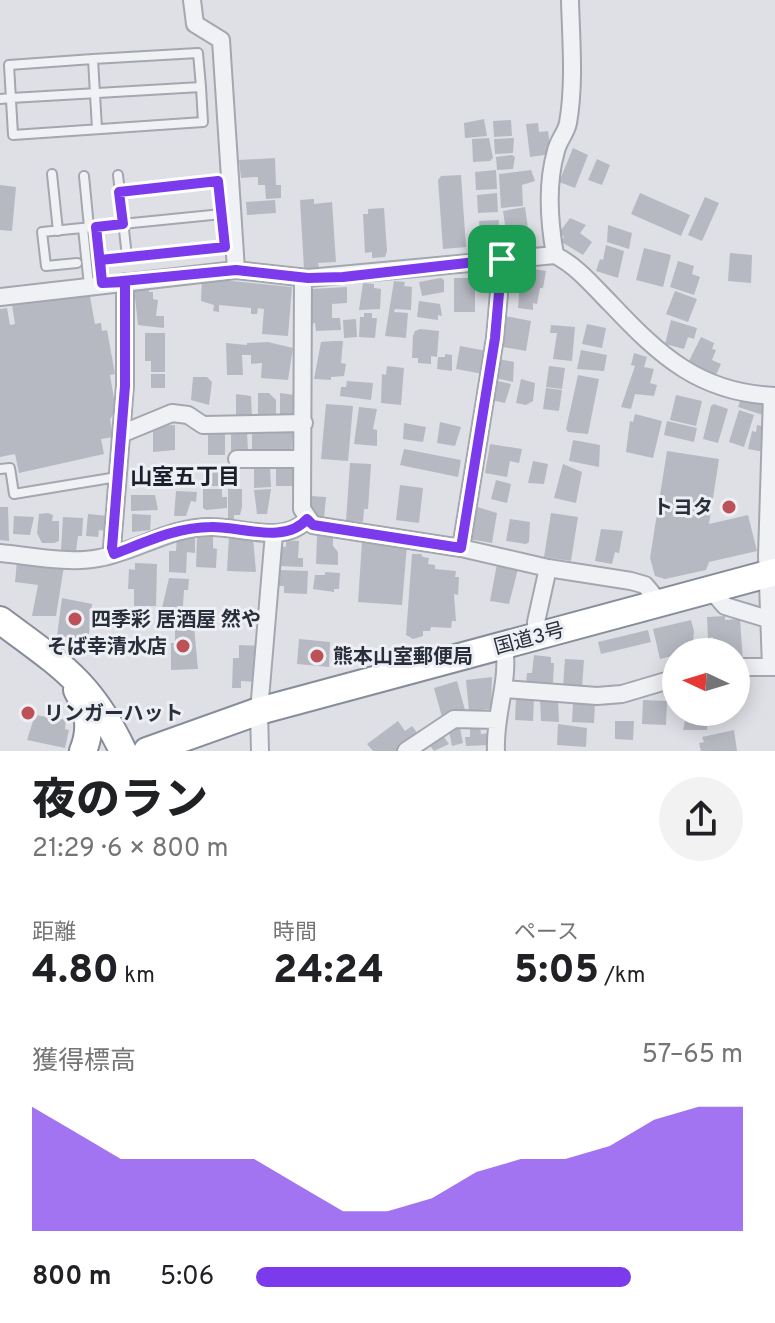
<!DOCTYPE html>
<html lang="ja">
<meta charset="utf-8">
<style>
:root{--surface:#fff;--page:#f2f2f2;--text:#202124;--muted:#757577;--accent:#7c3aed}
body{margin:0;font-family:Overpass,"Noto Sans JP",sans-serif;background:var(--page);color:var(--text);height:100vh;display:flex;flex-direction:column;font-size:30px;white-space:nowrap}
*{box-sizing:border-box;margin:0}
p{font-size:26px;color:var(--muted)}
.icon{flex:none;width:44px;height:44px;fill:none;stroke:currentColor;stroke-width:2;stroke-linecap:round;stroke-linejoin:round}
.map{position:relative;height:751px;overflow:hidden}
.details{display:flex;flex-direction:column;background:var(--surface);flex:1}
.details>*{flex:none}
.needle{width:52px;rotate:274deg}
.buttons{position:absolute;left:662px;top:638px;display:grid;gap:16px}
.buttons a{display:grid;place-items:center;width:88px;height:88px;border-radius:50%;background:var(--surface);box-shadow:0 4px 20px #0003;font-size:40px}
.pin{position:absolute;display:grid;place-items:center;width:68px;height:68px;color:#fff;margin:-34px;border-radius:16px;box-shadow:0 4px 12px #0006}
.round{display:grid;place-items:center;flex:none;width:84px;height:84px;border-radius:42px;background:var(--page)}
.head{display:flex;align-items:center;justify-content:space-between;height:136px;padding:0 32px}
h1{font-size:44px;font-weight:800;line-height:60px}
.figures{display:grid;grid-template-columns:repeat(3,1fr);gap:12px;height:136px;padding:8px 32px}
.figures div{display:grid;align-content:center}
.figures b{font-size:40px;font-weight:800}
.figures small{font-size:22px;font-weight:400}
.figures p{font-size:22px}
.chart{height:224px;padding:16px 32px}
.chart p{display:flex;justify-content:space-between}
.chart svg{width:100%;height:144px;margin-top:8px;fill:var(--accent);opacity:.7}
ul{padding:0 32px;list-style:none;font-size:26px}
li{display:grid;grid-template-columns:128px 96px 1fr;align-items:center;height:60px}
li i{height:20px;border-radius:10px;background:var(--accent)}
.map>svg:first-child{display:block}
.building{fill:#b6b9c2}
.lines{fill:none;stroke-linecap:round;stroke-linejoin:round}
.service-casing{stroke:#a4a7af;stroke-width:12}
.minor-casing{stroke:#a4a7af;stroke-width:20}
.trunk-casing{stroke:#878d9a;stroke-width:30}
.service{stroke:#f0f1f5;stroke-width:8}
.minor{stroke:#f0f1f5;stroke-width:16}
.trunk{stroke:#fff;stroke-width:26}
.route-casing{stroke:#fff;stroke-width:16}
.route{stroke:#7c3aed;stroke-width:10}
.poi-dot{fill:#bd5158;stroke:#edeff4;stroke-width:3}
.labels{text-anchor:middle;stroke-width:6;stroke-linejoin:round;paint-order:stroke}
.poi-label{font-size:20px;font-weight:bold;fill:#292e3b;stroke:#edeff4;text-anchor:start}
.street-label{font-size:20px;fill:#292e3b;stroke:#edeff4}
.neighbourhood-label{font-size:22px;font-weight:bold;fill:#1b1f2b;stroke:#edeff4}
</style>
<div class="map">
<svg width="775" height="751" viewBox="0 0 775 751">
<rect width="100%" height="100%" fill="#dee0e6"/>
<path class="building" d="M484,119L487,136L465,138L464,123Z
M511,120L512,136L494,137L493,121Z
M538,123L539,132L548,131L551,154L530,157L526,124Z
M489,138L493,158L490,161L473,162L472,139Z
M514,138L513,153L495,154L494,139Z
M573,148L588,155L575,188L559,182Z
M512,155L515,157L513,169L497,170L496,157Z
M275,158L276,185H281V198L266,199L265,185H258V177L241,178L239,160Z
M597,159L610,165L602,185L588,180Z
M496,170L497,189L476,190L475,172Z
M531,170L535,181L522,185L523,206L501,208L499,174Z
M461,175L466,247L443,249L438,180L441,176Z
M0,185L16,187L12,231L0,230Z
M497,193L498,212L478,213L477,195Z
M640,193L690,215L681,236L631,214Z
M705,197L719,203L702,241L688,235Z
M314,199V204L332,202L336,262L318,263L319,268L304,269L300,200Z
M275,200L276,213L247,215L246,202Z
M525,207L530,243L525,244L526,250L509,252L503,211Z
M384,208L387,251L385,257L372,258V252L365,253L363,214H368V209Z
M570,218L586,225L580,233L592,242L583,255L560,241L564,237L559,233Z
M499,220L498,240L480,241L479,221Z
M608,225L632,233L629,249L607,242Z
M606,245L624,251L618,278L596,271L600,259L603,260Z
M644,248L671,255L663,287L636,280Z
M730,253L752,255L751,283L728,281Z
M678,261L694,266L692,274L700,277L694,295L670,287Z
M521,267L546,271L543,288H540L537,304L533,303V310L518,308Z
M202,278L292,287L288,336L262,334L264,309L258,308L257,314H251V308L219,305V312L213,311L214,305L201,301Z
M441,278L444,280V292L422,296L419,282Z
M454,278H475V312H454Z
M394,281L405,282L404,286L412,287L411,310L395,309L394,312L408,313L406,338L385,336Z
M363,283L374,284V288L381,289L380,309L359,310Z
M347,287V303L332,304V318H340L341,330L316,331L315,323L312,324L311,289Z
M134,288H149V292H153V299L158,300L156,316H164V328L138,325Z
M89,291L95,324L101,323L102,331L107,330L115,374L110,375L116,411L110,419L113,437L101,439L104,454L19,473L15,454L0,457V309L7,308L10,325L15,324L12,305Z
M675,291L697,299L688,322L666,314Z
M419,301L440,304L442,316L438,315V320L417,317Z
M364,313H372V318H377L375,338L359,337L360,317H364Z
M505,316L531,321L526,351L503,347Z
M356,319L357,337L344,338L343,320Z
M671,320L697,328L694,339L688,337L684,349L665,344Z
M587,324L606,328L602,348L582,344Z
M551,325L575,327L572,361L553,359L557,333H550Z
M420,329L439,331L437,357L431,356V364L418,363V358H412L413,336L415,331Z
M145,333H165V372H151V361H145Z
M701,337L714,343L712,349L716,350L712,360L721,364L716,375L688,363Z
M333,341H343L341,363L346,364L344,376L331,377V380L314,379L321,342Z
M268,342L293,348L288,380L261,378L262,363L251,364V355H242L243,375H227L226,343L247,345V343Z
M460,346L487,351L483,374L456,369Z
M581,350L607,355L604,371L577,369Z
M634,353L647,357L644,367L654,369L650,383L657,385L654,396L635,394L631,409L621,407L635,366L631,365Z
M445,354L452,355V371L437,369L438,357H445Z
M499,359L514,362L513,382L495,378Z
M387,366L404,368L401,405L381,403L382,374L386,375Z
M549,366L565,368L562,389L546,387Z
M151,374H165V388H151Z
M578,375L599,379L588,434L568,432L566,429Z
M193,377H207L212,382L209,405L191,400Z
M521,379L535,383L533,401L526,405L516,403Z
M494,380L511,384L505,403L491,400Z
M347,381L373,383L371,400L340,396L341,387H346Z
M546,388L562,390L559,411L543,409Z
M258,393H269L276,400V416L258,418Z
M280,393L295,395L297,415L280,418Z
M236,394L251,396L252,419H236Z
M676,395L702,401L696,426L670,420Z
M742,396L767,404L763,415L738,407Z
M326,404L353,406L348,461L321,459Z
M714,404L728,409L718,443L703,439L711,406Z
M359,407L377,409L373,429L377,430V446L354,444Z
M739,410L754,415L744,447L729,442Z
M635,414L662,421L653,458L626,452L630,421L633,422Z
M667,421L697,428L694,442L664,435Z
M440,422L461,427L455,446L437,443Z
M404,423L426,427L423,442L403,439Z
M175,425V450L153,452V426Z
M757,425L767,427L764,452L748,449L752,431L756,432Z
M293,431L291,454H275V449L252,453V432Z
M225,432V455H208V433Z
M231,432H247L248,451H231Z
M573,440L600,445L599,467L569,461Z
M490,444L522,449L519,463L510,461L507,477L485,473Z
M404,449L461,460L458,477L400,465Z
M667,451L719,459L709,524L748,515L757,551L709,562L706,570L665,579L655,576L650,558Z
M533,461L548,464L544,484L528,483Z
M350,463L371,464L368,509H364L363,522L346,521Z
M276,464L293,466L294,486H276Z
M563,464L582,472L576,503L554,498Z
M208,467H220V473L228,472V486H208Z
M270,467L271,487L254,488V468Z
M496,480L511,484L507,503L491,499Z
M400,485L423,488L419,523L396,520Z
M203,489H222V497H227V508L206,510L203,508Z
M228,489H242V507L240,515H234V520H228Z
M271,489L267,514H257L254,490Z
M176,491L197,492L196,502L191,501L186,516H174Z
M131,495H155L158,510L131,511Z
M311,496L326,497L324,518L310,516Z
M474,506L497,513L492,543L469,539Z
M0,507H8L9,541L0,540Z
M48,513L53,515L52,521H59V541L54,543H42L37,533L39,514Z
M551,513L578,517L571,561L544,557Z
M88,514L108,516L107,531L99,530L98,537L86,536Z
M132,514L151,515L150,530L132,532Z
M14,516L34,517L30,535L13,534Z
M63,517L83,518L82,536H78L76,551L61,550Z
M510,519L530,522L529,542L526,544L506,541Z
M601,529L623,531L619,553L615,552L612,564L595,561Z
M177,536L195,537V553L187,552L186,573L169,572V551H176Z
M197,536L213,537V548L217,549L216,568L196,567Z
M229,536L253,537L256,572L227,571Z
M317,536L333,537V546L338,552V565L316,564Z
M286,540L299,541L298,558H303V567L279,566L280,546L286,547Z
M362,542L407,545L402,605L358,602Z
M412,554H421L423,557L429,558L428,564L435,565V569L456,571L455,577H459L458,595L454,594L456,621H452L451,628L431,627L430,631H423V636L413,639L406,635Z
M17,561L64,566L56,616H32L38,585L15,582Z
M135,563L157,564L156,606H134V589H128L129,569L135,570Z
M497,564L518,569L509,604L490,601Z
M279,570L308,571L307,594L284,593V586H277Z
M325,572L340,573L339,589H334V592L313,589L315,575H325Z
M169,578L189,579L188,590H184L183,606H178V609L162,608Z
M62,598L92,604L89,634L84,633L83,639L57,636Z
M725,616V620L740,619L743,661L736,665V652H714L713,637L708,638L707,617Z
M691,620L694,631L692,651L676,652V655L660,659L653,629Z
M175,627H194L198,669L171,670V643H175Z
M648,630L651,642L601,654L598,642Z
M299,639L330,642L329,667L297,664Z
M239,645L261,646L256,682L241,681V688H232L233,658H239Z
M534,655L551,657V663H554L553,682L547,687L526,685L527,673H532Z
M565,659L584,660L582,687L563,686Z
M492,677L491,709L469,711L466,680Z
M457,681L465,710L442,717L434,688Z
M516,698L534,699L533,721L515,720Z
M540,699L558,700L559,722L541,721Z
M643,700L667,701L666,725L642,724Z
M573,702L595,703L594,723L572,722Z
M687,712H708L707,730H683Z
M35,715L66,720L65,729L69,730L65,748L27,740Z
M398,721L405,731L412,726L418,734L396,751H373L367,744Z
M615,721H634L633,740L615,739Z
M558,724L587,728L586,747L557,745Z
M470,725H480L481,734L489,733V745L466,746L465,737H470Z
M460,728L463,743L452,746L449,731Z
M734,730L737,751H701L699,743L704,742L702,737Z
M442,734L449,744L434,751L429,744Z"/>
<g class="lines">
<defs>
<path id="service" d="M93,59L198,53L201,87
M0,99L11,98L201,87L203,122L13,135L9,65L93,59L97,129
M52,174L58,231
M118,175L127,257
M84,176L89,227
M96,227L102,283
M83,228L89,285
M100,260L225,247L218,181L119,192
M77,263L46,266L42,232L222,214
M0,469L10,468L14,494L117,477"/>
<path id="minor" d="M192,0L195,24L221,40L236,270
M555,255C549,221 546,185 556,151C558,141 566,133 568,123C575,83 571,40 570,0
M303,278L302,509L313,525L461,548L548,568L631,581L645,585L660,603
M0,297L236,270L308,278L555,255C578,267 593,286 611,304C660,356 700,393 775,396
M121,434L172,413L188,415L203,425L304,423
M237,459H302
M461,548L495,338L502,259
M0,553C31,556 69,564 99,558C138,551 171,526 212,527C241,527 286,545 307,519
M114,554L112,548L125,386V282
M710,589L725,606L768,619
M536,636V622L548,568
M736,667H775
M771,667L767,556L772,396
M505,689L597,696L622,694L676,678
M260,751L259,711L274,533
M406,751L454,719L497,720
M496,751C494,714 510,682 504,645"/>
<path id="trunk" d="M0,620C60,665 90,681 123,751
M77,690C89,711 92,729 83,751
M147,751L259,711L775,572"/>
</defs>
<use href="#service" class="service-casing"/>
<use href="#minor" class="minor-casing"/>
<use href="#trunk" class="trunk-casing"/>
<use href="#service" class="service"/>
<use href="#minor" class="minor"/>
<use href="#trunk" class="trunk"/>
</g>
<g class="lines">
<defs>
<path id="route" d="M502,259L343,277L308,278L236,270L102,283L96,227L123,224L119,192L218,181L225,247L100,260L102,283L125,282V386L112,548L114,554C146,542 177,527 211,527C240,526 285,545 307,519L313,525L461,548L495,338L502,259"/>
</defs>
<use href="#route" class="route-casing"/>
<use href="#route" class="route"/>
</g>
<g class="poi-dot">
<circle cx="729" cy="507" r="8"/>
<circle cx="75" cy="619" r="8"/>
<circle cx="183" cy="646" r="8"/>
<circle cx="317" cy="656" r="8"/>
<circle cx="28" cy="713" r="8"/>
</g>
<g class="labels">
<g class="poi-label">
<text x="713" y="514" text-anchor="end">トヨタ</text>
<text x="91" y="626">四季彩 居酒屋 然や</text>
<text x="167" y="653" text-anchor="end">そば幸清水店</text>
<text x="333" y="663">熊本山室郵便局</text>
<text x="44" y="720">リンガーハット</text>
</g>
<g class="street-label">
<text transform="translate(529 638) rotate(-15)" y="7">国道3号</text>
</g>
<g class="neighbourhood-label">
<text x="185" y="484">山室五丁目</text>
</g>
</g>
</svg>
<div class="buttons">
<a><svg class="needle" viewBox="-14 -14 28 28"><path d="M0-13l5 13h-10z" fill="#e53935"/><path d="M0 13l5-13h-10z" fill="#757577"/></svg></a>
</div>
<div class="pin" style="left:502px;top:259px;background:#1e9e55"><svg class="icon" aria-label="arrive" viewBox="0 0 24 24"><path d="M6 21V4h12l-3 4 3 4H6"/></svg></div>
</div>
<section class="details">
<div class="head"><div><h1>夜のラン</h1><p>21:29 · 6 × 800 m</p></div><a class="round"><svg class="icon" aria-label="share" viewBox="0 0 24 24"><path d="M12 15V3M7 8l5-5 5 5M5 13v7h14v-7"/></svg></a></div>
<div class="figures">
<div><p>距離</p><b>4.80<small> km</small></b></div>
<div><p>時間</p><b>24:24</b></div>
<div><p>ペース</p><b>5:05<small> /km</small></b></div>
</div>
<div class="chart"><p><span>獲得標高</span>57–65 m</p>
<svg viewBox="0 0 160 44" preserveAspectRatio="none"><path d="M0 44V6L10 14L20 22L30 22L40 22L50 22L60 30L70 38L80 38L90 34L100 26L110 22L120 22L130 18L140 10L150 6L160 6V44z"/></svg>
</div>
<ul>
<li><b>800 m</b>5:06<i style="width:77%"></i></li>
</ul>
</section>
